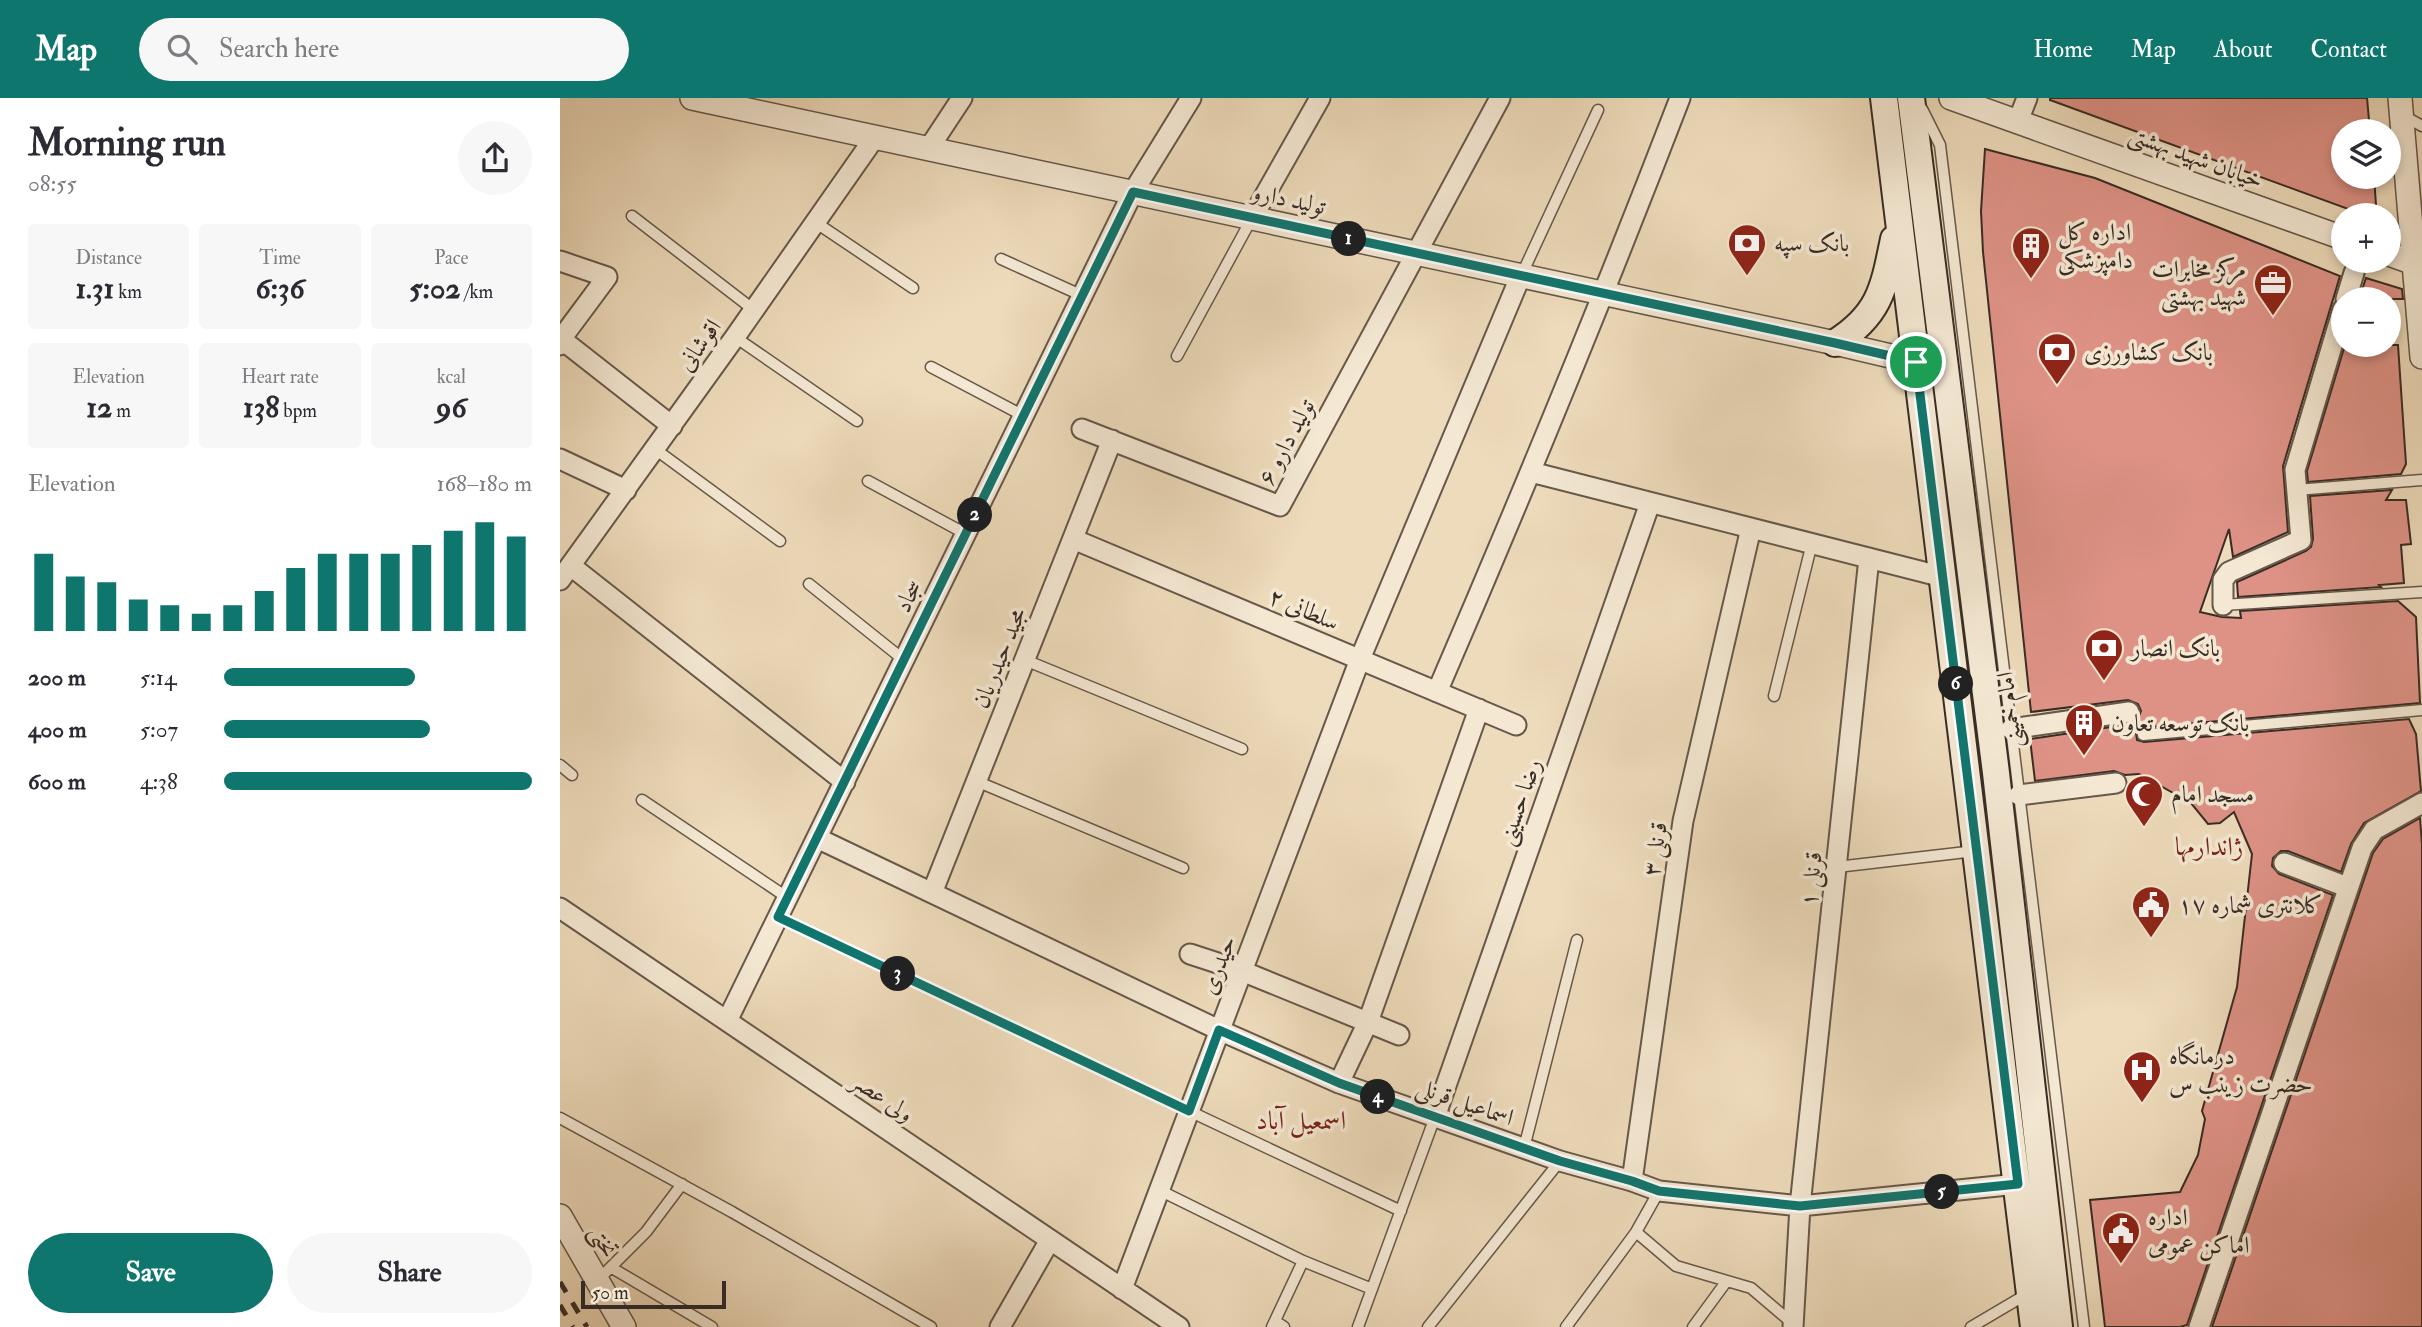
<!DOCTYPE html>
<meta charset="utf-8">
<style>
:root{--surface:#fff;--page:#f7f7f7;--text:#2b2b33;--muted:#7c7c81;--accent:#0f766e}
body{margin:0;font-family:"IM FELL Double Pica",Amiri,serif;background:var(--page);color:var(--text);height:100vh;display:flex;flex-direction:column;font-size:26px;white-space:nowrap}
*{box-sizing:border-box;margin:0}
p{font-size:23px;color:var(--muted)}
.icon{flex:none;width:38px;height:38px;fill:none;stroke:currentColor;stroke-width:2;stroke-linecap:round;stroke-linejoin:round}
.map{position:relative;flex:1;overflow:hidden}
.panel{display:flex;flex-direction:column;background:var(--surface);width:560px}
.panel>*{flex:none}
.controls{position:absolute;left:1771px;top:21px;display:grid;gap:14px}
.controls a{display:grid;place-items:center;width:70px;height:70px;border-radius:50%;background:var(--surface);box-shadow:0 4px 10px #0003;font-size:35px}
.scale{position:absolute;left:21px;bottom:18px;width:145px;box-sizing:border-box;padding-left:7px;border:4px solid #392c24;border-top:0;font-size:19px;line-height:24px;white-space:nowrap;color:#392c24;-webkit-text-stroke:5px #f4e8d3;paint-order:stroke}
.pin{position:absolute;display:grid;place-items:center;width:60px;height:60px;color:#fff;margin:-30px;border:4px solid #fff;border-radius:50%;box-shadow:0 2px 7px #0007}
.km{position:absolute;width:35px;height:35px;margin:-18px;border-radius:50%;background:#222;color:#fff;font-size:19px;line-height:35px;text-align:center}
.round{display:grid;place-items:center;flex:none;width:74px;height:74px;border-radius:37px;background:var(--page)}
.headline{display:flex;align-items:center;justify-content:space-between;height:119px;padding:0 28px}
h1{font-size:38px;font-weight:700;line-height:52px}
.figures{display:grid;grid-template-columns:repeat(3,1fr);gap:10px;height:119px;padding:7px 28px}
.figures div{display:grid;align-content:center;border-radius:7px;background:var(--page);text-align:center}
.figures b{font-size:30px;font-weight:700}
.figures small{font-size:19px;font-weight:400}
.figures p{font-size:19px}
.chart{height:196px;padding:14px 28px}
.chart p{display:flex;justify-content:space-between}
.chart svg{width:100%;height:126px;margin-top:7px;stroke:var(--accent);stroke-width:6}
.primary-button{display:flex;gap:14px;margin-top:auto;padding:14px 28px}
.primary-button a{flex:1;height:80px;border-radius:42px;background:var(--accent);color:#fff;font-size:28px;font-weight:700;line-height:80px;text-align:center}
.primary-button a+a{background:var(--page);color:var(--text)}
ul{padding:0 28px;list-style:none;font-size:23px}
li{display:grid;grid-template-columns:112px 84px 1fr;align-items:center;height:52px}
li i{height:18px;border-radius:9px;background:var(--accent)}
header{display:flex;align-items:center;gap:42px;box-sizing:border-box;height:98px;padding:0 35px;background:var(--accent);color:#fff}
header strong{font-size:33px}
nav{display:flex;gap:38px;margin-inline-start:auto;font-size:24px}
.search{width:490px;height:63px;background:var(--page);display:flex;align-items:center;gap:18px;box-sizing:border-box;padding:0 24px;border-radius:38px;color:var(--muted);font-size:26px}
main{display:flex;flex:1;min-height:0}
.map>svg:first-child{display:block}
.building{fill:#de9286;stroke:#392c24;stroke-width:2}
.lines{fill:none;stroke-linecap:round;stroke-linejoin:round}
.service-casing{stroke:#66584a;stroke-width:13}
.minor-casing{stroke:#66584a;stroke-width:23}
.tertiary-casing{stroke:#66584a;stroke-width:26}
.secondary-casing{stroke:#392c24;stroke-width:30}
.service{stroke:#f4e8d3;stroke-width:10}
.minor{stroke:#f4e8d3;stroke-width:19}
.tertiary{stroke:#f4e8d3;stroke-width:23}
.secondary{stroke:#f4e8d3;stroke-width:26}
.rail{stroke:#392c24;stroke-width:5;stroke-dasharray:12 12;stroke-linecap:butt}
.route-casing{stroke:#fff;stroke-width:14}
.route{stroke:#0f766e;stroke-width:9}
.labels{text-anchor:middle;stroke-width:7;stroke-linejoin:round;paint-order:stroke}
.street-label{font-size:24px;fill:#392c24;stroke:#f4e8d3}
.poi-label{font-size:24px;fill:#392c24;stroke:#f4e8d3;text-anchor:start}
.neighbourhood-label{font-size:26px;fill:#7a1f14;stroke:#f4e8d3}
</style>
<header>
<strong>Map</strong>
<div class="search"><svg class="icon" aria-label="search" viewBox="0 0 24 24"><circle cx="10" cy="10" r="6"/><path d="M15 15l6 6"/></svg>Search here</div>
<nav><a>Home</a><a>Map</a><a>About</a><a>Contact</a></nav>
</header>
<main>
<section class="panel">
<div class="headline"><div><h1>Morning run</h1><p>08:55</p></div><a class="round"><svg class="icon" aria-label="share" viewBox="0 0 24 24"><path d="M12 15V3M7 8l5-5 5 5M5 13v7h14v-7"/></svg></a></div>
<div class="figures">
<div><p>Distance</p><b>1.31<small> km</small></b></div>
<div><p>Time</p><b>6:36</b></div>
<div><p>Pace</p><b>5:02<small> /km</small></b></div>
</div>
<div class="figures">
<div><p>Elevation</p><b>12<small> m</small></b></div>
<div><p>Heart rate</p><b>138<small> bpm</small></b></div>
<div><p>kcal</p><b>96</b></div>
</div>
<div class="chart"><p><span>Elevation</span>168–180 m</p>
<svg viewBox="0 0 160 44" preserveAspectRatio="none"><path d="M5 44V17M15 44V25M25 44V27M35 44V33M45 44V35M55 44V38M65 44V35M75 44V30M85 44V22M95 44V17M105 44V17M115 44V17M125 44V14M135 44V9M145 44V6M155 44V11"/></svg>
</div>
<ul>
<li><b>200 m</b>5:14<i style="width:62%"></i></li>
<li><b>400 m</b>5:07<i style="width:67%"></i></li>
<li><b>600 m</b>4:38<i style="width:100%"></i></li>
</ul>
<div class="primary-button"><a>Save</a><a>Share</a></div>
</section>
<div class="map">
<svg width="1862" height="1229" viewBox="0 0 1862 1229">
<rect width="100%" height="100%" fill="#eedbbb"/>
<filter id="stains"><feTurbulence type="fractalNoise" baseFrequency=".00286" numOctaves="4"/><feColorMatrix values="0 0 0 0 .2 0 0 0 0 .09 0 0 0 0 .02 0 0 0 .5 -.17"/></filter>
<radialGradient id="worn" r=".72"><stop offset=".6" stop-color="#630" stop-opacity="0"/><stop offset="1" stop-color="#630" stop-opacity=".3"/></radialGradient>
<path class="building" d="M1490,0H1807L1810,33H1783V79H1814L1816,107L1799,115L1490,2Z
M1425,51L1535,80L1780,178L1723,368L1728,434L1673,459L1669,431L1640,514L1662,519L1681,520L1680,513L1838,503L1856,519L1860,605L1582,630L1576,635L1577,642L1584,644L1849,621L1856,636L1861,693L1804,725L1791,746L1781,774L1728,753H1721L1713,760L1712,768L1719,776L1773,797L1627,1227L1620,1229H1545L1530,1102L1620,1094L1638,1057L1645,1021L1642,1013L1677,889L1692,756L1674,714L1660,725L1648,726L1631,705L1579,676L1565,677L1554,673L1475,683L1470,641L1571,626L1577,623L1581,613L1578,606L1568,602L1471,614L1423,154L1421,113Z
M1806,180L1842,191L1843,201H1799Z
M1785,247H1838L1846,366L1841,376L1748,384L1747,373Z
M1832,392L1826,402H1846L1851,446L1841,447L1844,485L1819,487L1821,489L1678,499L1677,484L1746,453L1751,449L1753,441L1750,398Z
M1860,720L1862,747V1229H1652L1813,755L1823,741Z"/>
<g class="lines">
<defs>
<path id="service" d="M1362,11L1380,47L1524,1229
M1844,18L1862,28
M72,118L194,212
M255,124L353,190
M441,161L523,198
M962,176L1038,12
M175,239L297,323
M617,258L692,120
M371,269L464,318
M95,351L220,443
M308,383L406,436
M1736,392L1862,382
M249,486L344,562
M1663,507L1862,494
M465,562L682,651
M1214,598L1252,445
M1583,637L1862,612
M0,667L12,677
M416,683L623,770
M82,702L228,800
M1277,769L1415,753
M218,819L841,1113
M0,1020L172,1114L371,1229
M964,1050L1017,842
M599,1092L743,1163L812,1191
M1076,1134L1116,1168L1191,1190L1232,1225
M52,1170L152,1229
M37,1183L86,1134L122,1086
M715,1223L724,1229
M712,1229L743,1163
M798,1229L875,1019
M868,1229L1000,1063
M1006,1229L1076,1134L1099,1093
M1133,1229L1166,1184
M1411,1229L1467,1196"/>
<path id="minor" d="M1458,23L1467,0
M369,50L402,0
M692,120L760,0
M0,163L47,179L1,241L0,247
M1786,201L1794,175
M1,241L112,328
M522,331L720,408L940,0
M0,361L66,392
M971,374L1383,479
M513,441L956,627
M11,468L285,684
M0,482L175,239L315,39
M1663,507V482L1669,474L1741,442L1735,372L1783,211
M877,594C962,397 1043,200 1120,0
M1451,631L1569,614
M1459,697L1556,685
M257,740L659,932L779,985L1000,1063L1072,1083L1099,1093L1240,1108L1458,1086
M1724,765L1787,789
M372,795L552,342
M0,810L619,1229
M630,856L682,873L839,937
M167,923L573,94L631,0
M779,985L808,924L919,611
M875,1019L1090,405
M1072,1083L1123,723L1191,430
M562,1191L800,561L961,177
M440,1229L490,1142
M1233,1229L1240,1108L1309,460
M1639,1229L1802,750L1814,732L1862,705"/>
<path id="tertiary" d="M132,0L1275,245L1356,264
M1391,0L1783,140
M1840,0L1862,259
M1829,156L1862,168
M0,1118L64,1229"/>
<path id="secondary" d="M1324,0L1474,1229
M1351,0L1436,675L1499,1229
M1275,245C1320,217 1324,190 1334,141"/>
</defs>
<use href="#service" class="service-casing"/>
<use href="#minor" class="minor-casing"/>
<use href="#tertiary" class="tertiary-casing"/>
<use href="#secondary" class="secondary-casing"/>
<use href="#service" class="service"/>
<use href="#minor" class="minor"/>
<use href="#tertiary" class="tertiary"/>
<use href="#secondary" class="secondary"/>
<path class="rail" d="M0,1184L27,1229
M0,1207L13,1229"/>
</g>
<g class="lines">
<defs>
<path id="route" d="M573,94L1275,245L1356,264L1458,1086L1240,1108L1099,1093L1072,1083L1000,1063L779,985L659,932L629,1013L218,819Z"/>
</defs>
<use href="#route" class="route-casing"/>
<use href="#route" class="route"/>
</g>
<defs>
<symbol id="bank-pin" viewBox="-11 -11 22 30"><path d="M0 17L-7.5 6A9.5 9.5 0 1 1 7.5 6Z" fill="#8f2418" stroke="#f4e8d3"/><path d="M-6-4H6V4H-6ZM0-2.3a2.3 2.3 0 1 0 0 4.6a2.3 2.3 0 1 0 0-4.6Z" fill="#fff"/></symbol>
<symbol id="building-pin" viewBox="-11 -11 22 30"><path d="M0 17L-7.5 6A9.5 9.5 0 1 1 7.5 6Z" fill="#8f2418" stroke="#f4e8d3"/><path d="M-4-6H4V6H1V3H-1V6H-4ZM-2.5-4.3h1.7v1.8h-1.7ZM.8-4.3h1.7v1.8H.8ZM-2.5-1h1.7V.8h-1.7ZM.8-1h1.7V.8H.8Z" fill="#fff"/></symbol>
<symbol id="office-pin" viewBox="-11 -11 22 30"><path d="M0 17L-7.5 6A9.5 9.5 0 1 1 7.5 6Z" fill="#8f2418" stroke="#f4e8d3"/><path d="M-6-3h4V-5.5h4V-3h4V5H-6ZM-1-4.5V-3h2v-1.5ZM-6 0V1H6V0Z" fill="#fff"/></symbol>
<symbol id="mosque-pin" viewBox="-11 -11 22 30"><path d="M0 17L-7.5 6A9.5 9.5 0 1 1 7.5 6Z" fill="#8f2418" stroke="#f4e8d3"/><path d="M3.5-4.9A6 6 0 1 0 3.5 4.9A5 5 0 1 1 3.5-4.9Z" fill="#fff"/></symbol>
<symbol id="civic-pin" viewBox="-11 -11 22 30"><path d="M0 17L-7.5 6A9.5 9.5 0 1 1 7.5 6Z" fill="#8f2418" stroke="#f4e8d3"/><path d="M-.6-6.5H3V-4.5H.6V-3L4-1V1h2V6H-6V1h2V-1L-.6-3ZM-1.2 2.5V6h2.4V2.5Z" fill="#fff"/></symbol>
<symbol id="hospital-pin" viewBox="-11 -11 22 30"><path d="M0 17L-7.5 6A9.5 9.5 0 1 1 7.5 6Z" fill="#8f2418" stroke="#f4e8d3"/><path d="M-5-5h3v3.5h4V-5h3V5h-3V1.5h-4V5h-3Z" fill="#fff"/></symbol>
</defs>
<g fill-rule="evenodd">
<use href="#bank-pin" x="1165" y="123" width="44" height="60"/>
<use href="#building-pin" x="1449" y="126" width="44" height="60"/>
<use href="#office-pin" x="1691" y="163" width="44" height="60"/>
<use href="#bank-pin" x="1475" y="232" width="44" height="60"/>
<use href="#bank-pin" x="1522" y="528" width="44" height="60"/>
<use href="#building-pin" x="1502" y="603" width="44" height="60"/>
<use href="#mosque-pin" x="1562" y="674" width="44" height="60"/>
<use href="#civic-pin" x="1569" y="785" width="44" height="60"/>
<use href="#hospital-pin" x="1560" y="950" width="44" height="60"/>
<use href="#civic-pin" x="1539" y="1111" width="44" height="60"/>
</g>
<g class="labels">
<g class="street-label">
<text transform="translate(1636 59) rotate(20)" y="8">خیابان شهید بهشتی</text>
<text transform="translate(729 101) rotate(12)" y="8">تولید دارو</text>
<text transform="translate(139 247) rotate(-55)" y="8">اقوشانی</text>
<text transform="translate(726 344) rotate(-62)" y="8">تولید دارو ۶</text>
<text transform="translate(348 498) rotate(-64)" y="8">سجاد</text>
<text transform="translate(744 511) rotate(23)" y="8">۲ سلطانی</text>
<text transform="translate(439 560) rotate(-68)" y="8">مجید حیدریان</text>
<text transform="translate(1449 612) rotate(-97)" y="8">امام خمینی</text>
<text transform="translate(959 704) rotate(-71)" y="8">رضا حسینی</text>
<text transform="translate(1095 751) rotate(-81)" y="8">قرنلی ۳</text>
<text transform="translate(1251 781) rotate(-84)" y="8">قرنلی ۱</text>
<text transform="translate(658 867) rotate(-69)" y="8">حیدری</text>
<text transform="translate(323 999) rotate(34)" y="8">ولی عصر</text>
<text transform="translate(905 1004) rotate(19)" y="8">اسماعیل قرنلی</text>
<text transform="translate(44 1143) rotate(61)" y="8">تختی</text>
</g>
<g class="poi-label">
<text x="1498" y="142">اداره کل<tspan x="1498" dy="28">دامپزشکی</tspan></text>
<text x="1214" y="153">بانک سپه</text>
<text x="1686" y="179" text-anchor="end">مرکز مخابرات<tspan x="1686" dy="28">شهید بهشتی</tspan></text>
<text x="1524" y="262">بانک کشاورزی</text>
<text x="1571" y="558">بانک انصار</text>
<text x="1551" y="633">بانک توسعه تعاون</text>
<text x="1611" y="704">مسجد امام</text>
<text x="1618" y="815">کلانتری شماره ۱۷</text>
<text x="1609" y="966">درمانگاه<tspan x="1609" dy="28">حضرت زینب س</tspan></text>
<text x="1588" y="1127">اداره<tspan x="1588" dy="28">اماکن عمومی</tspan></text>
</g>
<g class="neighbourhood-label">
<text x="1649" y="757">ژاندارمها</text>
<text x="741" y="1031">اسمعیل آباد</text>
</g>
</g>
<rect width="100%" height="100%" filter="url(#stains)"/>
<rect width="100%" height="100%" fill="url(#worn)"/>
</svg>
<div class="controls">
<a><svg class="icon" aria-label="layers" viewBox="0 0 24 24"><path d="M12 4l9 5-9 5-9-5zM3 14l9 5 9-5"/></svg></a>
<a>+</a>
<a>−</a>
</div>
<div class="scale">50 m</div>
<div class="pin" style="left:1356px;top:264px;background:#1e9e55"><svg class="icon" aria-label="arrive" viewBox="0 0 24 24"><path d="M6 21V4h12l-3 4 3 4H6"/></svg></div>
<b class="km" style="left:789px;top:141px">1</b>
<b class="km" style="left:415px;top:417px">2</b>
<b class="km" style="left:338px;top:876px">3</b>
<b class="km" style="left:818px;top:999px">4</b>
<b class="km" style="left:1382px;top:1094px">5</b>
<b class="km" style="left:1396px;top:586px">6</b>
</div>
</main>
